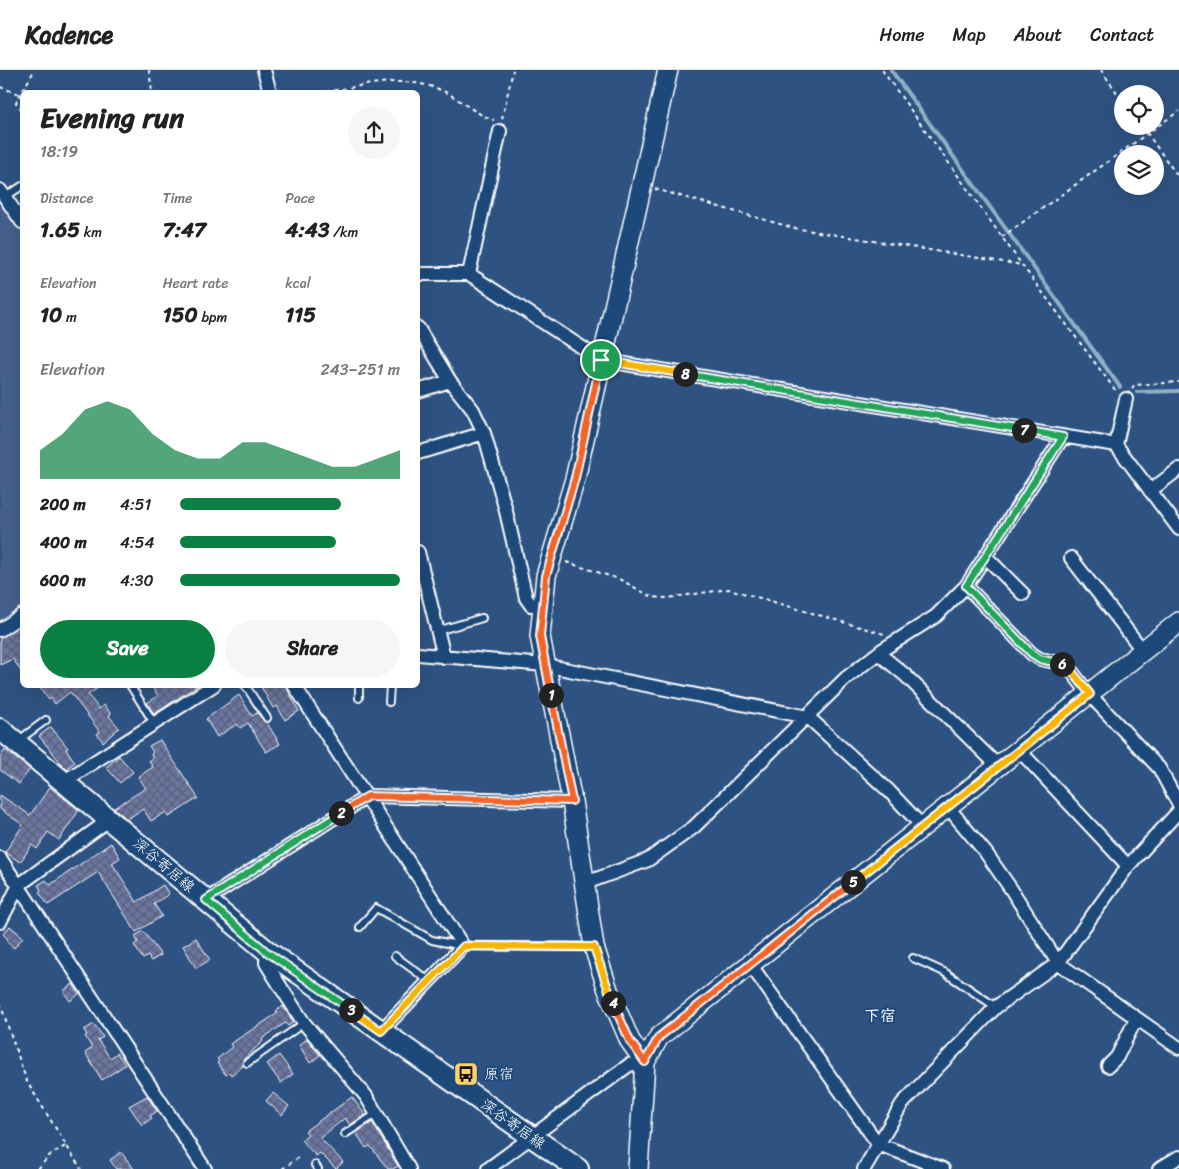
<!DOCTYPE html>
<meta charset="utf-8">
<style>
:root{--surface:#fff;--page:#f6f6f6;--text:#222;--muted:#767676;--line:#e0e0e0;--accent:#0b8043}
body{margin:0;font-family:Sriracha,"Klee One",sans-serif;background:var(--page);color:var(--text);height:100vh;display:flex;flex-direction:column;font-size:19px;white-space:nowrap}
*{box-sizing:border-box;margin:0}
p{font-size:16px;color:var(--muted)}
.icon{flex:none;width:28px;height:28px;fill:none;stroke:currentColor;stroke-width:2;stroke-linecap:round;stroke-linejoin:round}
.map{position:relative;flex:1;overflow:hidden}
.sheet{position:absolute;left:20px;top:20px;width:400px;height:598px;display:flex;flex-direction:column;background:var(--surface);border-radius:8px;box-shadow:0 5px 20px #0002}
.sheet>*{flex:none}
.controls{position:absolute;left:1114px;top:15px;display:grid;gap:10px}
.controls a{display:grid;place-items:center;width:50px;height:50px;border-radius:50%;background:var(--surface);box-shadow:0 5px 20px #0002;font-size:25px}
.pin{position:absolute;display:grid;place-items:center;width:42px;height:42px;color:#fff;margin:-21px;border:2px solid #fff;border-radius:50%;box-shadow:0 1px 5px #0007}
.km{position:absolute;width:25px;height:25px;margin:-12px;border-radius:50%;background:#222;color:#fff;font-size:14px;line-height:25px;text-align:center}
.round{display:grid;place-items:center;flex:none;width:52px;height:52px;border-radius:26px;background:var(--page)}
.headline{display:flex;align-items:center;justify-content:space-between;height:85px;padding:0 20px}
h1{font-size:28px;font-weight:700;line-height:38px}
.stats{display:grid;grid-template-columns:repeat(3,1fr);gap:8px;height:85px;padding:5px 20px}
.stats div{display:grid;align-content:center}
.stats b{font-size:21px;font-weight:700}
.stats small{font-size:14px;font-weight:400}
.stats p{font-size:14px}
.chart{height:140px;padding:10px 20px}
.chart p{display:flex;justify-content:space-between}
.chart svg{width:100%;height:90px;margin-top:5px;fill:var(--accent);opacity:.7}
.primary-button{display:flex;gap:10px;margin-top:auto;padding:10px 20px}
.primary-button a{flex:1;height:58px;border-radius:30px;background:var(--accent);color:#fff;font-size:20px;font-weight:700;line-height:58px;text-align:center}
.primary-button a+a{background:var(--page);color:var(--text)}
ul{padding:0 20px;list-style:none;font-size:16px}
li{display:grid;grid-template-columns:80px 60px 1fr;align-items:center;height:38px}
li i{height:12px;border-radius:6px;background:var(--accent)}
header{display:flex;align-items:center;gap:30px;box-sizing:border-box;height:70px;padding:0 25px;background:var(--surface);border-bottom:1px solid var(--line)}
header strong{font-size:24px}
nav{display:flex;gap:28px;margin-inline-start:auto;font-size:18px}
.map>svg:first-child{display:block}
.built{fill:#44608d}
.lines{fill:none;stroke-linecap:round;stroke-linejoin:round}
.stream{stroke:#8fb0c5;stroke-width:4}
.building{fill:url(#building-cross-hatch);stroke:#fff}
.lane-casing{stroke:#fff;stroke-width:10}
.street-casing{stroke:#fff;stroke-width:16}
.secondary-casing{stroke:#fff;stroke-width:22}
.primary-casing{stroke:#fff;stroke-width:24}
.path{stroke:#fff;stroke-width:2;stroke-dasharray:4 4;stroke-linecap:butt}
.lane{stroke:#1f4a7a;stroke-width:6}
.street{stroke:#1f4a7a;stroke-width:12}
.secondary{stroke:#1f4a7a;stroke-width:19}
.primary{stroke:#1f4a7a;stroke-width:20}
.split-1-casing{stroke:#fff;stroke-width:10}
.split-2-casing{stroke:#fff;stroke-width:10}
.split-3-casing{stroke:#fff;stroke-width:10}
.split-4-casing{stroke:#fff;stroke-width:10}
.split-5-casing{stroke:#fff;stroke-width:10}
.split-6-casing{stroke:#fff;stroke-width:10}
.split-7-casing{stroke:#fff;stroke-width:10}
.split-8-casing{stroke:#fff;stroke-width:10}
.split-9-casing{stroke:#fff;stroke-width:10}
.split-1{stroke:#f0652b;stroke-width:6}
.split-2{stroke:#f0652b;stroke-width:6}
.split-3{stroke:#22a559;stroke-width:6}
.split-4{stroke:#f5b400;stroke-width:6}
.split-5{stroke:#f0652b;stroke-width:6}
.split-6{stroke:#f5b400;stroke-width:6}
.split-7{stroke:#22a559;stroke-width:6}
.split-8{stroke:#22a559;stroke-width:6}
.split-9{stroke:#f5b400;stroke-width:6}
.labels{text-anchor:middle;stroke-width:4;stroke-linejoin:round;paint-order:stroke}
.street-label{font-size:15px;fill:#fff;stroke:#1f4a7a}
.poi-label{font-size:15px;fill:#fff;stroke:#1f4a7a;text-anchor:start}
.neighbourhood-label{font-size:16px;font-weight:bold;fill:#fff;stroke:#1f4a7a}
</style>
<header>
<strong>Kadence</strong>
<nav><a>Home</a><a>Map</a><a>About</a><a>Contact</a></nav>
</header>
<div class="map">
<svg width="1179" height="1099" viewBox="0 0 1179 1099">
<defs>
<pattern id="building-cross-hatch" width="8" height="8" patternUnits="userSpaceOnUse" patternTransform="scale(1.25)"><rect width="8" height="8" fill="#6a75a1"/><path d="M0 0l8 8M0 8l8-8" fill="none" stroke="#5b6076"/></pattern>
</defs>
<rect width="100%" height="100%" fill="#2e5382"/>
<filter id="ink" filterUnits="userSpaceOnUse"><feTurbulence type="fractalNoise" baseFrequency=".02" numOctaves="2"/><feDisplacementMap in="SourceGraphic" scale="10" xChannelSelector="R" yChannelSelector="G"/><feConvolveMatrix kernelMatrix="1 2 1 2 8 2 1 2 1" color-interpolation-filters="sRGB"/></filter>
<g filter="url(#ink)">
<path class="built" d="M0,127L22,160V539L0,555Z"/>
<g class="lines">
<path class="stream" d="M891,0L1120,317
M1137,322L1179,321"/>
</g>
<path class="building" d="M22,554V603L13,589L0,595V568Z
M45,615H102L88,625L99,639L104,635L111,644L109,646L119,658L103,672L97,664L100,662L70,622L55,634L51,628L49,630L40,618Z
M151,615H198L154,644L147,633L158,626Z
M260,615H285L299,641L285,650L277,636L273,638Z
M239,625L252,646L257,643L267,653L280,674L266,682L248,653L240,658L237,654L217,667L206,649Z
M51,657L68,678L66,679L75,692L66,699L39,666Z
M160,670L198,728L169,747L166,742L151,751L143,739L127,749L114,738L146,718L138,707L153,697L149,691L153,688L151,684L153,682L149,676Z
M5,680L30,699L19,714L0,700V687Z
M119,686L133,702L120,713L106,697Z
M50,717L79,740L59,770L48,762L37,779L32,775L20,792L5,782L23,755L0,739V725L30,745Z
M111,773L120,788L112,793L137,832L163,815L169,824L154,834L162,846L136,862L98,802L48,835L39,822L41,820L38,815L46,810L50,815Z
M10,856L23,867L14,878L6,871L8,869L3,864Z
M143,861L161,885L151,891L148,886L143,889L134,875L138,872L135,866Z
M196,868L210,890L196,898L183,876Z
M73,914L79,924L70,931L63,921Z
M283,936L293,952L288,956L285,953L262,969L263,971L243,990V996L231,1005L229,1002L226,1005L217,993L219,991L217,989L232,977L230,974L278,943L276,941Z
M94,954L103,967L98,970L110,988L117,983L125,995L102,1010L85,983L92,978L85,966L87,965L84,960Z
M307,969L320,985L310,993L299,975Z
M279,985L293,1004L281,1013L267,994Z
M273,1023L289,1036L282,1045L266,1031Z
M147,1026L157,1041L150,1046L152,1048L142,1055L129,1036Z
M352,1027L365,1045L350,1055L345,1048L320,1068L343,1092L336,1099L320,1083L316,1086L301,1070L308,1064L305,1061Z
M372,1052L398,1096L393,1099H388L370,1076L366,1078L356,1063Z
M121,1082L134,1099H116L110,1090Z"/>
<g class="lines">
<defs>
<path id="lane" d="M5,127L22,116
M437,561L482,548
M130,615L154,653
M245,615L267,648
M359,628V615
M389,632L390,615
M19,670L46,650
M360,857L376,838L432,870L463,876L593,877
M395,886L429,911
M913,888L944,902L996,937
M247,993L304,953
M345,1064L376,1044
M315,1095L318,1099"/>
<path id="street" d="M264,0L270,22
M0,120L22,152
M418,204H469L601,290L1116,375L1179,459
M469,204L500,61
M418,258L450,311L473,340L484,363L505,437L526,528L531,535H542
M418,321L450,311
M1116,375L1126,329
M418,383L484,363
M1150,421L1179,399
M418,482L444,587
M985,486L1023,524
M1071,488L1143,581
M966,516L1032,584L1040,589L1066,594L1089,624L1159,698L1179,735
M0,560L22,545
M878,583L905,605L998,696
M418,584L544,595L808,647L889,721L922,756
M294,615L463,876L381,961
M1019,680L1128,796
M63,712L214,615
M947,736L986,783L1011,819L1058,893L1179,978
M0,788L205,1099
M583,814L648,790L694,757L846,608L882,580L936,546L966,516L1063,367
M206,830L368,726L572,731
M0,852L19,815L109,750
M267,881L266,893L282,919L304,953L366,1026L409,1099
M750,894L878,1074L943,1099
M1108,996L1117,987L1136,949
M488,1099L629,995L645,992
M864,1099L902,1034L996,937L1058,893L1128,796L1179,741
M1159,1099L1179,1087"/>
<path id="secondary" d="M645,992L630,971L608,920L594,877L572,731L540,566L546,506L575,409L668,0
M638,1099L645,992L659,967L1179,552"/>
<path id="primary" d="M0,659L267,881L578,1099"/>
</defs>
<use href="#lane" class="lane-casing"/>
<use href="#street" class="street-casing"/>
<use href="#secondary" class="secondary-casing"/>
<use href="#primary" class="primary-casing"/>
<path class="path" d="M149,0L152,22
M882,0L1022,195L1116,321
M1101,0L1122,30
M0,17L19,24
M326,22C366,15 409,3 447,23C462,31 477,45 494,50
M22,40L16,33C21,21 29,12 34,0
M502,49L513,0
M1142,56L1179,108
M655,119L794,158L1022,195
M1002,167L1179,41
M1132,319L1134,315L1179,312
M566,492L619,509L652,527L667,528L729,519L884,564
M0,933L27,1012L81,1099
M38,1099L50,1085L67,1075
M282,1099L298,1088"/>
<use href="#lane" class="lane"/>
<use href="#street" class="street"/>
<use href="#secondary" class="secondary"/>
<use href="#primary" class="primary"/>
</g>
</g>
<g class="lines" filter="url(#ink)">
<defs>
<path id="split-1" d="M551,625L540,566L546,506L575,408L601,290"/>
<path id="split-2" d="M341,743L368,726L572,731L551,625"/>
<path id="split-3" d="M341,743L206,830L267,882L351,940"/>
<path id="split-4" d="M351,940L381,961L464,876L594,877L613,933"/>
<path id="split-5" d="M613,933L630,971L645,992L659,967L853,812"/>
<path id="split-6" d="M853,812L1090,624L1066,594H1062"/>
<path id="split-7" d="M1024,360L1063,367L966,516L1032,584L1040,589L1062,594"/>
<path id="split-8" d="M685,304L1024,360"/>
<path id="split-9" d="M601,290L685,304"/>
</defs>
<use href="#split-1" class="split-1-casing"/>
<use href="#split-2" class="split-2-casing"/>
<use href="#split-3" class="split-3-casing"/>
<use href="#split-4" class="split-4-casing"/>
<use href="#split-5" class="split-5-casing"/>
<use href="#split-6" class="split-6-casing"/>
<use href="#split-7" class="split-7-casing"/>
<use href="#split-8" class="split-8-casing"/>
<use href="#split-9" class="split-9-casing"/>
<use href="#split-1" class="split-1"/>
<use href="#split-2" class="split-2"/>
<use href="#split-3" class="split-3"/>
<use href="#split-4" class="split-4"/>
<use href="#split-5" class="split-5"/>
<use href="#split-6" class="split-6"/>
<use href="#split-7" class="split-7"/>
<use href="#split-8" class="split-8"/>
<use href="#split-9" class="split-9"/>
</g>
<defs>
<symbol id="bus-square" viewBox="-11 -11 22 22"><rect x="-9" y="-9" width="18" height="18" rx="4" fill="#ffd166" stroke="#1f4a7a"/><path d="M-5-6H5V4H4V6H2V4H-2V6H-4V4H-5ZM-3.5-4V0h7V-4ZM-3.5 1.2v1.5H-2V1.2ZM2 1.2v1.5H3.5V1.2Z" fill="#111"/></symbol>
</defs>
<g fill-rule="evenodd">
<use href="#bus-square" x="452" y="990" width="28" height="28"/>
</g>
<g class="labels">
<g class="street-label">
<text transform="translate(164 795) rotate(40)" y="5">深谷寄居線</text>
<text transform="translate(513 1054) rotate(35)" y="5">深谷寄居線</text>
</g>
<g class="poi-label">
<text x="484" y="1009">原宿</text>
</g>
<g class="neighbourhood-label">
<text x="880" y="951">下宿</text>
</g>
</g>
</svg>
<div class="controls">
<a><svg class="icon" aria-label="locate" viewBox="0 0 24 24"><circle cx="12" cy="12" r="6"/><path d="M12 2v4M12 18v4M2 12h4M18 12h4"/></svg></a>
<a><svg class="icon" aria-label="layers" viewBox="0 0 24 24"><path d="M12 4l9 5-9 5-9-5zM3 14l9 5 9-5"/></svg></a>
</div>
<div class="pin" style="left:601px;top:290px;background:#1e9e55"><svg class="icon" aria-label="arrive" viewBox="0 0 24 24"><path d="M6 21V4h12l-3 4 3 4H6"/></svg></div>
<b class="km" style="left:551px;top:625px">1</b>
<b class="km" style="left:341px;top:743px">2</b>
<b class="km" style="left:351px;top:940px">3</b>
<b class="km" style="left:613px;top:933px">4</b>
<b class="km" style="left:853px;top:812px">5</b>
<b class="km" style="left:1062px;top:594px">6</b>
<b class="km" style="left:1024px;top:360px">7</b>
<b class="km" style="left:685px;top:304px">8</b>
<section class="sheet">
<div class="headline"><div><h1>Evening run</h1><p>18:19</p></div><a class="round"><svg class="icon" aria-label="share" viewBox="0 0 24 24"><path d="M12 15V3M7 8l5-5 5 5M5 13v7h14v-7"/></svg></a></div>
<div class="stats">
<div><p>Distance</p><b>1.65<small> km</small></b></div>
<div><p>Time</p><b>7:47</b></div>
<div><p>Pace</p><b>4:43<small> /km</small></b></div>
</div>
<div class="stats">
<div><p>Elevation</p><b>10<small> m</small></b></div>
<div><p>Heart rate</p><b>150<small> bpm</small></b></div>
<div><p>kcal</p><b>115</b></div>
</div>
<div class="chart"><p><span>Elevation</span>243–251 m</p>
<svg viewBox="0 0 160 44" preserveAspectRatio="none"><path d="M0 44V30L10 22L20 10L30 6L40 10L50 22L60 30L70 34L80 34L90 26L100 26L110 30L120 34L130 38L140 38L150 34L160 30V44z"/></svg>
</div>
<ul>
<li><b>200 m</b>4:51<i style="width:73%"></i></li>
<li><b>400 m</b>4:54<i style="width:71%"></i></li>
<li><b>600 m</b>4:30<i style="width:100%"></i></li>
</ul>
<div class="primary-button"><a>Save</a><a>Share</a></div>
</section>
</div>
